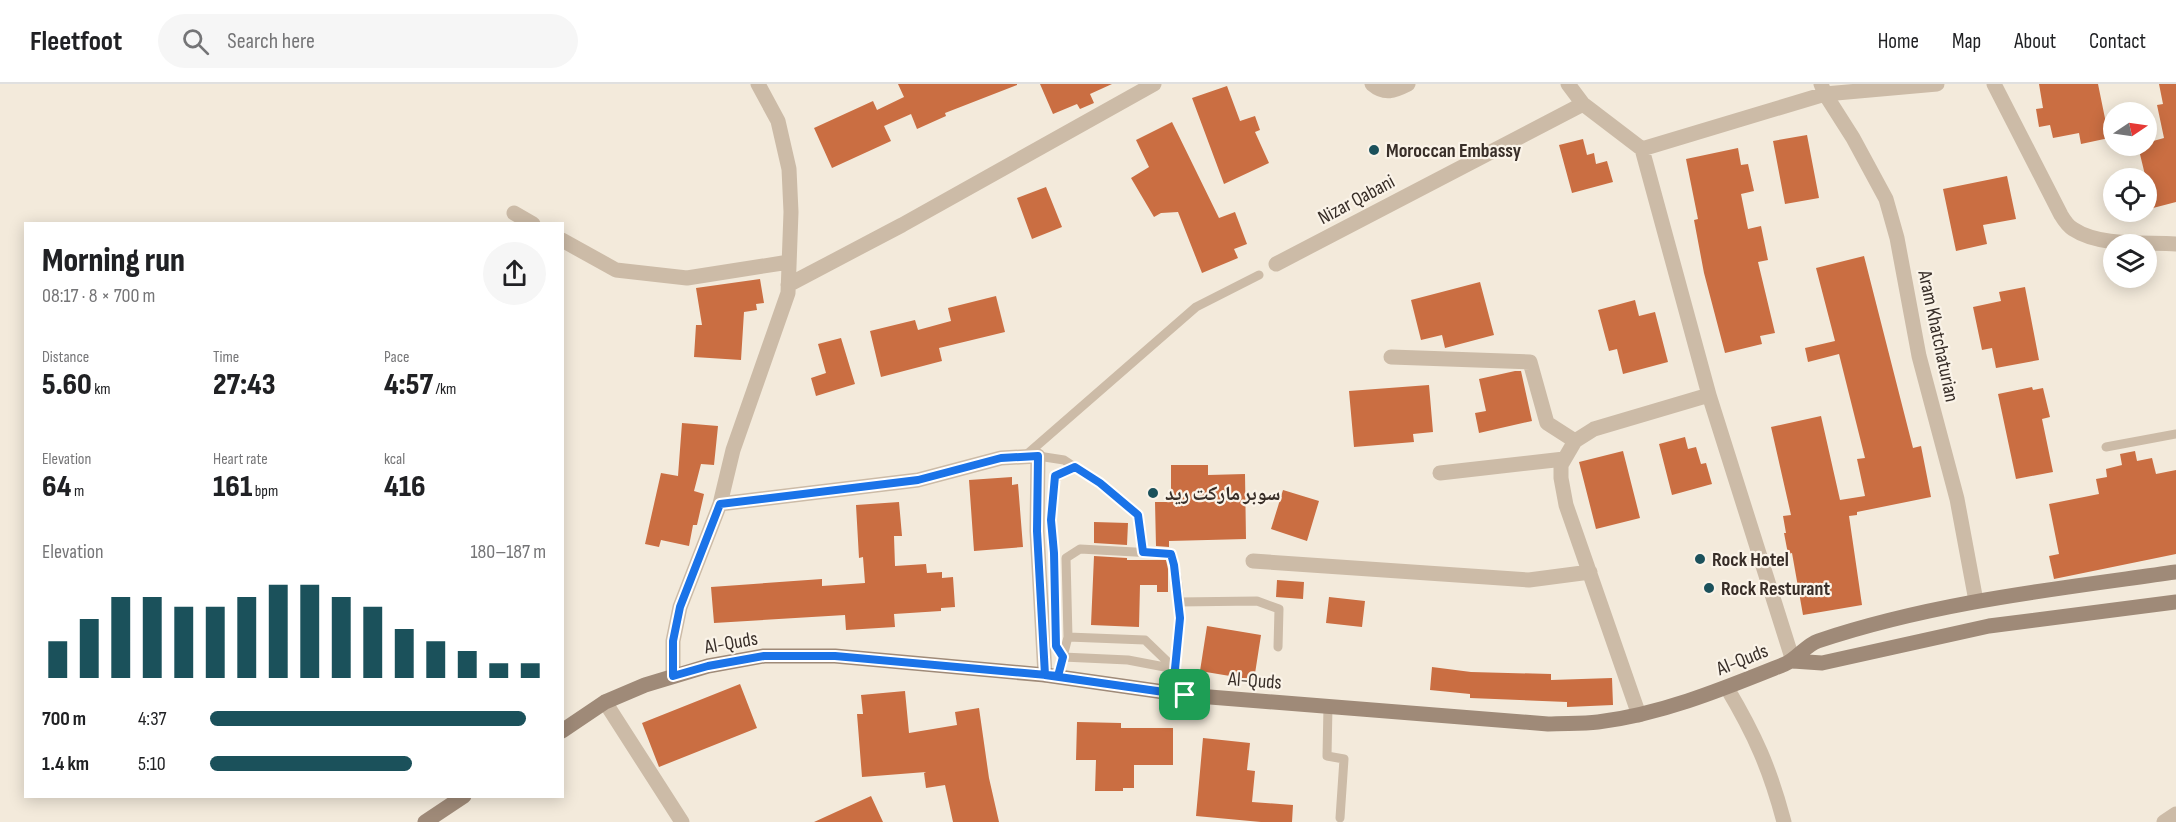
<!DOCTYPE html>
<meta charset="utf-8">
<style>
:root{--surface:#fff;--page:#f6f6f6;--text:#202124;--muted:#757577;--line:#e0e0e0;--accent:#1b515b}
body{margin:0;font-family:"Sofia Sans Condensed","Noto Naskh Arabic",sans-serif;background:var(--page);color:var(--text);height:100vh;display:flex;flex-direction:column;font-size:22px;white-space:nowrap}
*{box-sizing:border-box;margin:0}
p{font-size:20px;color:var(--muted)}
.icon{flex:none;width:33px;height:33px;fill:none;stroke:currentColor;stroke-width:2;stroke-linecap:round;stroke-linejoin:round}
.map{position:relative;flex:1;overflow:hidden}
.side{position:absolute;left:24px;top:138px;width:540px;height:576px;display:flex;flex-direction:column;background:var(--surface);border-radius:0px;box-shadow:0 3px 15px #0003}
.side>*{flex:none}
.needle{width:39px;rotate:77deg}
.controls{position:absolute;left:2103px;top:18px;display:grid;gap:12px}
.controls a{display:grid;place-items:center;width:54px;height:54px;border-radius:50%;background:var(--surface);box-shadow:0 3px 15px #0003;font-size:30px}
.pin{position:absolute;display:grid;place-items:center;width:51px;height:51px;color:#fff;margin:-26px;border-radius:12px;box-shadow:0 3px 9px #0006}
.round{display:grid;place-items:center;flex:none;width:63px;height:63px;border-radius:32px;background:var(--page)}
.headline{display:flex;align-items:center;justify-content:space-between;height:102px;padding:0 18px}
h1{font-size:33px;font-weight:800;line-height:45px}
.metrics{display:grid;grid-template-columns:repeat(3,1fr);gap:9px;height:102px;padding:6px 18px}
.metrics div{display:grid;align-content:center}
.metrics b{font-size:30px;font-weight:800}
.metrics small{font-size:16px;font-weight:400}
.metrics p{font-size:16px}
.chart{height:168px;padding:12px 18px}
.chart p{display:flex;justify-content:space-between}
.chart svg{width:100%;height:108px;margin-top:6px;stroke:var(--accent);stroke-width:6}
ul{padding:0 18px;list-style:none;font-size:20px}
li{display:grid;grid-template-columns:96px 72px 1fr;align-items:center;height:45px}
li i{height:15px;border-radius:8px;background:var(--accent)}
header{display:flex;align-items:center;gap:36px;box-sizing:border-box;height:84px;padding:0 30px;background:var(--surface);border-bottom:2px solid var(--line)}
header strong{font-size:28px}
nav{display:flex;gap:33px;margin-inline-start:auto;font-size:21px}
.search{width:420px;height:54px;background:var(--page);display:flex;align-items:center;gap:15px;box-sizing:border-box;padding:0 21px;border-radius:33px;color:var(--muted);font-size:22px}
.map>svg:first-child{display:block}
.building{fill:#ca6e42}
.lines{fill:none;stroke-linecap:round;stroke-linejoin:round}
.lane{stroke:#ccbba7;stroke-width:9}
.street{stroke:#ccbba7;stroke-width:15}
.secondary{stroke:#9f8a78;stroke-width:15}
.route-casing{stroke:#fff;stroke-width:12}
.route{stroke:#1a73e8;stroke-width:8}
.poi-dot{fill:#1b515b;stroke:#faf3e8;stroke-width:2}
.labels{text-anchor:middle;stroke-width:4.5;stroke-linejoin:round;paint-order:stroke}
.poi-label{font-size:20px;font-weight:bold;fill:#382e28;stroke:#faf3e8;text-anchor:start}
.street-label{font-size:20px;fill:#382e28;stroke:#faf3e8}
</style>
<header>
<strong>Fleetfoot</strong>
<div class="search"><svg class="icon" aria-label="search" viewBox="0 0 24 24"><circle cx="10" cy="10" r="6"/><path d="M15 15l6 6"/></svg>Search here</div>
<nav><a>Home</a><a>Map</a><a>About</a><a>Contact</a></nav>
</header>
<div class="map">
<svg width="2176" height="738" viewBox="0 0 2176 738">
<rect width="100%" height="100%" fill="#f3eadb"/>
<path class="building" d="M898,0H1017V1L945,29L946,32L917,45L911,30L884,42L891,57L832,84L814,44L873,17L877,26L904,13Z
M1040,0H1112L1090,10L1094,19L1080,25L1077,20L1053,30Z
M2039,0H2098L2109,54L2081,60L2079,49L2053,54L2050,41L2039,43L2036,25L2043,24Z
M2159,0H2176V118L2153,124L2138,62H2146V59L2164,54L2157,21L2163,20Z
M1227,2L1240,37L1255,32L1260,46L1255,48L1269,79L1224,100L1192,14Z
M1172,38L1219,134L1235,128L1247,160L1234,165L1238,174L1202,189L1178,128L1161,129L1154,133L1131,94L1149,83L1136,56Z
M1807,51L1819,114L1785,120L1773,57Z
M1583,55L1587,71L1594,69L1596,80L1607,77L1613,98L1572,109L1559,61Z
M1738,64L1741,81L1748,80L1754,107L1741,110L1748,145L1761,142L1768,176L1758,178L1775,249L1760,252L1762,260L1725,269L1704,189L1694,136L1698,135L1686,75Z
M2007,92L2016,135L1983,141L1987,160L1956,167L1943,105Z
M1046,103L1062,143L1032,155L1017,114Z
M1864,172L1913,364L1921,362L1931,413L1857,428V431L1849,432L1862,521L1803,531L1792,469L1788,470L1784,449H1786L1783,432L1791,431L1771,343L1821,332L1840,416L1865,412L1857,375L1865,374L1839,270L1808,278L1805,264L1835,257L1816,184Z
M760,195L764,219L756,220L757,226L744,228L741,276L694,273L696,241H702L696,204Z
M1480,198L1494,251L1445,264L1442,251L1421,256L1411,216Z
M2025,203L2039,276L1996,284L1992,264L1982,266L1973,223L2001,217L1999,208Z
M996,212L1005,248L939,264L942,277L881,293L870,247L915,236L918,246L951,237L948,224Z
M1635,216L1639,232L1655,228L1668,278L1623,290L1617,265L1609,267L1598,226Z
M841,254L855,300L816,312L811,294L826,289L818,260Z
M1515,287H1521L1532,337L1479,349L1475,329L1486,327L1479,295Z
M1429,301L1433,348L1413,350L1414,358L1354,363L1349,307Z
M2032,303L2033,306L2043,304L2050,333L2042,335L2053,388L2016,395L1998,310Z
M682,339L718,342L714,381L701,380L694,407L704,410L697,441H693L689,462L661,456L659,463L645,460L661,389L678,392Z
M1685,353L1688,365L1696,363L1701,380L1706,379L1712,400L1672,411L1659,360Z
M1623,367L1640,434L1596,445L1579,378Z
M2135,367L2137,377L2152,374L2156,390L2176,386V470L2054,495L2049,472L2059,470L2049,420L2099,410L2096,395L2107,393L2106,385L2122,381L2120,370Z
M1171,381H1208V391L1245,390L1246,455L1169,457V463L1156,462L1155,418H1171Z
M1012,393V401L1018,400L1023,463L974,467L969,396Z
M1283,406L1319,417L1307,457L1271,445Z
M899,418L902,452H894L895,482L926,480L927,489L942,488V494L953,493L955,523L941,524V527L894,530L895,543L846,546L845,531L714,539L711,503L822,495V502L865,499L863,473L859,474L856,421Z
M1094,438L1128,439L1127,461L1094,459Z
M1094,472L1127,474V476H1166L1168,485V508H1157V501H1140L1139,543L1091,541Z
M1277,496L1304,498L1303,515L1276,513Z
M1329,513L1365,517L1362,543L1326,539Z
M1207,542L1261,551L1254,596L1200,587Z
M1432,583L1471,588L1551,590V596L1612,594L1613,621L1567,623V618L1470,614V610L1430,606Z
M740,600L757,644L659,683L642,639Z
M905,607L909,649L957,641L955,628L979,624L989,694L999,738H953L945,701L926,704L924,689L926,688L862,693L857,630H863L861,611Z
M1077,638L1121,639V644H1173V681H1134V704H1123V707H1095L1096,676H1076Z
M1203,654L1250,659L1247,686L1255,687L1252,718L1293,721L1292,738H1261L1196,732Z
M871,712L883,738H814Z"/>
<g class="lines">
<path class="lane" d="M2106,363L2176,350
M1025,372L1196,223L1259,191
M1038,372L1064,376L1100,400L1138,431L1143,469
M1178,518L1257,517L1279,525L1278,563
M1068,553L1145,556L1175,585L1185,611
M1058,592L1068,553L1066,474L1080,465L1171,470C1184,506 1179,547 1175,585L1128,576L1063,573L1056,563L1054,469L1051,436L1055,391L1075,383
M1328,622L1327,672L1344,675L1340,734"/>
<path class="street" d="M1372,0C1385,11 1394,7 1408,0
M1568,0L1583,20L1642,65L1825,10L1853,54L1886,115L1897,154L1919,272L1957,415L1976,517
M1821,0L1825,10L1937,0
M1994,0L2061,131C2064,136 2068,142 2073,145C2100,163 2145,158 2176,160
M1642,65L1709,311L1793,577
M514,129L533,140
M562,156L616,186L687,194L789,178
M1276,180L1583,20
M788,201L902,141L1154,0
M1391,273L1530,278L1547,339L1575,357
M1440,389L1564,375
M720,420L918,396L1001,374L1038,372L1037,447L1045,591
M1253,477L1529,496L1590,488
M673,592V557L680,523L720,420L733,366L788,209L791,128L789,85L778,37L758,0
M1727,604C1755,651 1770,685 1784,738
M605,618L682,738
M1639,631L1566,421L1561,394V381L1575,357L1594,345L1709,311
M2164,738L2176,730"/>
<path class="secondary" d="M1793,577L1822,579L1989,542L2176,518
M562,647L605,618L645,601L708,582L764,572H835L1045,591L1185,611L1548,640C1565,639 1582,640 1598,638C1663,630 1725,604 1785,580C1797,575 1806,561 1818,557C1934,518 2056,505 2176,488
M425,738L464,712"/>
</g>
<g class="lines">
<defs>
<path id="route" d="M1185,611L1175,585L1180,534L1174,481L1171,470L1143,468L1138,431L1100,399L1075,383L1055,392L1051,436L1054,469L1056,562L1063,573L1058,592L835,572H764L708,582L673,592V557L680,523L720,420L918,396L1001,374L1038,372L1037,447L1045,591C1092,598 1138,604 1185,611"/>
</defs>
<use href="#route" class="route-casing"/>
<use href="#route" class="route"/>
</g>
<g class="poi-dot">
<circle cx="1374" cy="66" r="6"/>
<circle cx="1153" cy="409" r="6"/>
<circle cx="1700" cy="475" r="6"/>
<circle cx="1709" cy="504" r="6"/>
</g>
<g class="labels">
<g class="poi-label">
<text x="1386" y="73">Moroccan Embassy</text>
<text x="1165" y="416">سوبر ماركت ريد</text>
<text x="1712" y="482">Rock Hotel</text>
<text x="1721" y="511">Rock Resturant</text>
</g>
<g class="street-label">
<text transform="translate(1356 115) rotate(-28)" y="7">Nizar Qabani</text>
<text transform="translate(1939 252) rotate(78)" y="7">Aram Khatchaturian</text>
<text transform="translate(731 558) rotate(-10)" y="7">Al-Quds</text>
<text transform="translate(1742 575) rotate(-22)" y="7">Al-Quds</text>
<text transform="translate(1255 596) rotate(4)" y="7">Al-Quds</text>
</g>
</g>
</svg>
<div class="controls">
<a><svg class="needle" viewBox="-14 -14 28 28"><path d="M0-13l5 13h-10z" fill="#e53935"/><path d="M0 13l5-13h-10z" fill="#757577"/></svg></a>
<a><svg class="icon" aria-label="locate" viewBox="0 0 24 24"><circle cx="12" cy="12" r="6"/><path d="M12 2v4M12 18v4M2 12h4M18 12h4"/></svg></a>
<a><svg class="icon" aria-label="layers" viewBox="0 0 24 24"><path d="M12 4l9 5-9 5-9-5zM3 14l9 5 9-5"/></svg></a>
</div>
<div class="pin" style="left:1185px;top:611px;background:#1e9e55"><svg class="icon" aria-label="arrive" viewBox="0 0 24 24"><path d="M6 21V4h12l-3 4 3 4H6"/></svg></div>
<section class="side">
<div class="headline"><div><h1>Morning run</h1><p>08:17 · 8 × 700 m</p></div><a class="round"><svg class="icon" aria-label="share" viewBox="0 0 24 24"><path d="M12 15V3M7 8l5-5 5 5M5 13v7h14v-7"/></svg></a></div>
<div class="metrics">
<div><p>Distance</p><b>5.60<small> km</small></b></div>
<div><p>Time</p><b>27:43</b></div>
<div><p>Pace</p><b>4:57<small> /km</small></b></div>
</div>
<div class="metrics">
<div><p>Elevation</p><b>64<small> m</small></b></div>
<div><p>Heart rate</p><b>161<small> bpm</small></b></div>
<div><p>kcal</p><b>416</b></div>
</div>
<div class="chart"><p><span>Elevation</span>180–187 m</p>
<svg viewBox="0 0 160 44" preserveAspectRatio="none"><path d="M5 44V29M15 44V20M25 44V11M35 44V11M45 44V15M55 44V15M65 44V11M75 44V6M85 44V6M95 44V11M105 44V15M115 44V24M125 44V29M135 44V33M145 44V38M155 44V38"/></svg>
</div>
<ul>
<li><b>700 m</b>4:37<i style="width:94%"></i></li>
<li><b>1.4 km</b>5:10<i style="width:60%"></i></li>
</ul>
</section>
</div>
